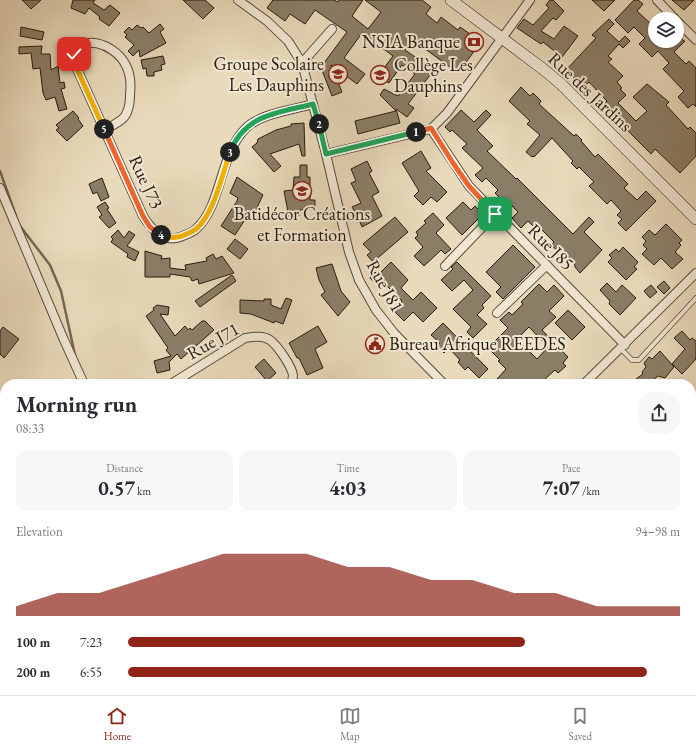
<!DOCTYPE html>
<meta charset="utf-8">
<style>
:root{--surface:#fff;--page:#f7f7f7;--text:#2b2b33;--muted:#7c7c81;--line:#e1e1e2;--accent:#8f2418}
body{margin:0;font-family:"EB Garamond",serif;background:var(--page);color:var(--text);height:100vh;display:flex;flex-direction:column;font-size:15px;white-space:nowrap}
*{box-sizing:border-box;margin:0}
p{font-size:13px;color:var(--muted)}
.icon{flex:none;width:22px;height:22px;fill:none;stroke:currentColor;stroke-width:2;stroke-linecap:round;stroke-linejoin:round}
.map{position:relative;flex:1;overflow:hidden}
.panel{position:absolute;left:0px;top:379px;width:696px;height:316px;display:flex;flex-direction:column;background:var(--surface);border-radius:16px 16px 0 0;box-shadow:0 1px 3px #0004}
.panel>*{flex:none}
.controls{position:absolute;left:648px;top:12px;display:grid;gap:8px}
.controls a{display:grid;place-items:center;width:36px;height:36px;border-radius:50%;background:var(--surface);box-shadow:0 1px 3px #0004;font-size:20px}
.pin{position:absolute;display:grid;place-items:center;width:34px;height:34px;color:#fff;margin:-17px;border-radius:8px;box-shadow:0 2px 6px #0006}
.km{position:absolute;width:20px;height:20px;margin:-10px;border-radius:50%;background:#222;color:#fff;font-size:11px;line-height:20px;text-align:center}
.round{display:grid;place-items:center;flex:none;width:42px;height:42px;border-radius:16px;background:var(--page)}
.headline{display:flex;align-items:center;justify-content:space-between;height:68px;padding:0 16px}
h1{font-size:22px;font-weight:700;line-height:30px}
.metrics{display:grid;grid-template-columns:repeat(3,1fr);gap:6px;height:68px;padding:4px 16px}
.metrics div{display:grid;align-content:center;border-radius:10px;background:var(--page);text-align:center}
.metrics b{font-size:20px;font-weight:700}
.metrics small{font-size:11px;font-weight:400}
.metrics p{font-size:11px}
.chart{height:112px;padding:8px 16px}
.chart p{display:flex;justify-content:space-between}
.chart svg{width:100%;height:72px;margin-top:4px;fill:var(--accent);opacity:.7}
ul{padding:0 16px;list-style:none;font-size:13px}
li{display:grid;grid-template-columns:64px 48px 1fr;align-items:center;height:30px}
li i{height:10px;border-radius:5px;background:var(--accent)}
.tabs{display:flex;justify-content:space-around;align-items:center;height:56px;border-top:1px solid var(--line);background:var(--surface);font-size:11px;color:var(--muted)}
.tabs a{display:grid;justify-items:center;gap:2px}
.tabs .active{color:var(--accent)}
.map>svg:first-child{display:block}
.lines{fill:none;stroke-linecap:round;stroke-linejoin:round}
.stream{stroke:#736752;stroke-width:2.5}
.building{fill:#8b7e67;stroke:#261b0c;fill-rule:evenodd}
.service-casing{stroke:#574b38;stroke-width:5.5}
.minor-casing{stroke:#574b38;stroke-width:10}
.secondary-casing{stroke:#261b0c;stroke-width:12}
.service{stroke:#f1e7d3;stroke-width:4}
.minor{stroke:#f1e7d3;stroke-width:8}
.secondary{stroke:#f1e7d3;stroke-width:11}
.split-1-casing{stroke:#fff;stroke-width:8}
.split-2-casing{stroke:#fff;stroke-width:8}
.split-3-casing{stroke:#fff;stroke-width:8}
.split-4-casing{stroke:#fff;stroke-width:8}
.split-5-casing{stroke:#fff;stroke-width:8}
.split-6-casing{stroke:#fff;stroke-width:8}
.split-1{stroke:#f0652b;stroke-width:5}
.split-2{stroke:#22a559;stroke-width:5}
.split-3{stroke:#22a559;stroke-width:5}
.split-4{stroke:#f5b400;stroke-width:5}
.split-5{stroke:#f0652b;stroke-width:5}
.split-6{stroke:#f5b400;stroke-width:5}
.labels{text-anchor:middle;stroke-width:4;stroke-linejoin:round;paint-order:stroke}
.poi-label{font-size:18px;fill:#261b0c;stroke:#f1e7d3;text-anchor:end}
.street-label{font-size:18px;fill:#261b0c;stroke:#f1e7d3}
</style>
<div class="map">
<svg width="696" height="695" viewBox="0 0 696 695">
<rect width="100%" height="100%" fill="#e9dabb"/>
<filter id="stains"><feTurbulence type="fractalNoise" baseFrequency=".005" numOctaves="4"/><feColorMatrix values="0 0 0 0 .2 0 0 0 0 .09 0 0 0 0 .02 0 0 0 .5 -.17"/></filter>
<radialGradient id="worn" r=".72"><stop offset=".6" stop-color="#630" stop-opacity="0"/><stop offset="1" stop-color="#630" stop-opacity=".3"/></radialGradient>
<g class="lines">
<path class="stream" d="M0,171L16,216
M20,226L50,265L61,291L75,355
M0,542L5,544
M186,690L189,695"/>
</g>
<path class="building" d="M22,0H41L31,9Z
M73,0H95L93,3L104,10L110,5L120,13L109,26L99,19L100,17L89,8L85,14L71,8Z
M183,0H205L214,8L203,19Z
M273,0H334L338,2L339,0H363L352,16L368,29L381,12L365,0H422L431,7L426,14L437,23L441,17L458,30L460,27L476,38L478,46L458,73L413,40L405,50L434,70L408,104L414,108L407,117L396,109L400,123L358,134L355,121L396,111L380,95L384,89L398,96L415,74L402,65L389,83L378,76L393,56L362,33L344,58L365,74L357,84L331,65L342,92L332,96L320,65L324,63L347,32L315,10L305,24L290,14L285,21L267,8Z
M550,0H553L564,11L556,20L553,18L541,31L554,39L564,26L578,36L562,57L543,42L541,44L517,28L524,19L533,25L549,8L546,5Z
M592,0H615L604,11Z
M634,0H638L643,4L637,11L651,24L655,19V41H677V34L684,41H685L674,52L686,64L689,61L696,68V107L693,104L688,108L678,97L684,91L663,69L669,63L658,51L652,57L639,44L645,38L634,27L628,33L615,20Z
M672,0H694L684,10Z
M609,19L614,24L607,31L619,42L625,36L630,41L623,48L619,44L608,56L612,59L608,62L623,76L617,82L622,88L620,89L626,95L618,103L636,121L647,111L633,97L647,84L669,102L666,105L688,129L690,127L696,133V156L680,173L655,149L651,154L634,137L603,105L607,101L589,82L584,87L566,70L596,38L592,35Z
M160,24L164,29L160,32L166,43L140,57L139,50L133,56L128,51L134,45L125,37L127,35L124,32L129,27L132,30L137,25L141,28L143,27L149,33Z
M21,27L44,32L42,40L20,36Z
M42,46L41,54H50L51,70L58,66L60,83L64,82L65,88L61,89L67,109L59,111L55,97L46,100L43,93L40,68L33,69L31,53L19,54V47Z
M163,56L165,64L161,65L162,70L154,72V76H147L146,68L143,69L141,60Z
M521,87L530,96L533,93L541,101L539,104L574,136L576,134L582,140L581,141L595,157L598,154L628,184L624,188L637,200L646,191L656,201L626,231L618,223L622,219L617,215L621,211L611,200L607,204L589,186L594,182L579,167L577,169L571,163L573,161L552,138L534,157L533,156L532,157L526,152L540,135L527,124L530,121L509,101Z
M461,110L474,122L486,110L491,115L477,130L493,146L487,151L516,179L517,178L573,234L589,217L594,222L584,232L602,250L580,273L575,267V265L571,261L572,260L561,250L559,252L551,245L554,242L539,227L537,230L528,221L521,228L512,218L518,212L505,199L503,201L495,193L498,190L486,178L482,182L475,175L483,168L462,148L467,144L452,130L450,132L445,127Z
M73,111L79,118L78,119L83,126L67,141L56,130L59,128L56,125Z
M304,123L305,156H302L299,144L270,154L281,166L274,172L252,147L257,143L258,139L276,130L291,126V124Z
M421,151L431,168L426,171L447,192L437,202L431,197L423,205L414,196L419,191L402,163Z
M367,161L372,171L369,173L379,192L372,196L382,216L362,227L359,220L356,222L353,215L356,214L352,207L361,203L351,183L356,181L351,169Z
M300,165H307V177H310V200H315V208L300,210V215L289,217L284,191L293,190L294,177H300Z
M237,177L263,195L254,214L250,212L235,235L221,226L237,201L238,198L230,193Z
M102,178L109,197L101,201L97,192L93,194L89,184Z
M105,202L109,208L107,209L116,223L109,228L99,217L102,215L97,207Z
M463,202L471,210L475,206L483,214L462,235L446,218Z
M433,213L444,225L436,233L451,249L445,254L441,250L424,266L414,256L423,247L415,238L418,235L416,232L426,223L424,221Z
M395,217L408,232L373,262L367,255L371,252L363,244Z
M666,224L682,240L679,243L681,245L675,252L683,259L672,269L661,258L654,265L642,254L647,249L643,245L646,241L642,237L649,230L655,235Z
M118,230L124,238L129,231L135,235L127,246L139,252L135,261L127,257L128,254L111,242L113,239L111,237Z
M235,239L248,249L240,259L227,249Z
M513,245L535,267L503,299L496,292L501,287L486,272Z
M623,247L638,262L634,267L637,269L626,280L608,262L612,258L609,255L616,249L619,252Z
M145,251L162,256L161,259L170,258V268L186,270L185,265L207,261L206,258L213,254L216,259L222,256L234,273L199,284L198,279L192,281L190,277L170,274V277H145Z
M391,262L408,280L401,288L413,300L421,292L437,308L423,322L413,312L404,321L393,310L402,301L381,280L377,285L370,278L375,272L378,275Z
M457,262L491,296L482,305L484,308L477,315L487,324L473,338L467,332L471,327L453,309L473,290L464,280L452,291L441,280L453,269L451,267Z
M332,264L341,291L350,302L338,316L321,295L325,292L319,280L316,268Z
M232,275L236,281L200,307L195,301Z
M664,281L670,288L664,294L657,287Z
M607,283L616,292L622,285L636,298L620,315L609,304L610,301L600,290Z
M539,284L547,292L554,285L564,296L549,311L556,317L542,330L568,357L563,363L566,366L558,373L555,370L545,379L551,384H495L498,381L497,379L506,369L498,361L500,360L488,348L508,328L500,320L509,312L512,315L523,304L521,302ZM529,327L548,347L537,359L517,339Z
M651,285L657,292L650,298L644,291Z
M286,298L292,300L283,324L275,321L274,323L251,314L240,313V300L264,301V299H271V305L281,309Z
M157,305L169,307L168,315L160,314L175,336L185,326L188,330L190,328L192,330L202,321H205L214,330L181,359L177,354L169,362L170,370L157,373L154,361L171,356L166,350L168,348L146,316L154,310L153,308Z
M568,310L585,327L572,340L555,323Z
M443,323L488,369L479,378L468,367L465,370L458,362L460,360L449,348L444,353L437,346L440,343L431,335Z
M318,326L327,342L315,349L323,368L307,375L299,358H297L289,343Z
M3,327L19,339L4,358L0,354V331Z
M682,331L690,340L692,338L696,341V359L682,374L672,364L685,349L674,338Z
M660,351L674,367L665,378L658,376L649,384H636V379L643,374L642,372L646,367L644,363L649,357L652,359Z
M264,359L276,373L267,381L255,367Z"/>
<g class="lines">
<defs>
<path id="service" d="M621,349L632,360H639L696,298
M5,695L10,690"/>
<path id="minor" d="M238,0L267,21L288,41L302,63L326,154L349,252L359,280L376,310L394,333L444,384
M657,0L675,19
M677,21L696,40
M302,63L332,29
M431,129L469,186L625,345
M104,130C111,126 121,122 125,116C129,110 130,102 130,95C131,84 131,73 124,62C114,45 79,30 73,60L143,216C151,229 163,243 180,237C185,235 192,233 196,229C222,206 219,156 245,129C260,113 293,110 313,104
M326,154L431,129L447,113L530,0
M0,188L64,340L84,384
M445,266L495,214
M497,313L547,265
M171,384L245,338C253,337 262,335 270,340C277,345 291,365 293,375C293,377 292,381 291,384
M584,384L696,273
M0,435L5,437
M0,549L5,551
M691,631L696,636
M352,690L358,695
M552,690L557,695
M302,695L305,690"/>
<path id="secondary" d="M451,0L543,69L561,84L696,219"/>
</defs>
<use href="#service" class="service-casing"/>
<use href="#minor" class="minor-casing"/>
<use href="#secondary" class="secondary-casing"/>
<use href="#service" class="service"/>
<use href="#minor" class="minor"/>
<use href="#secondary" class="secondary"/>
</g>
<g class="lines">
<defs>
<path id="split-1" d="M416,132L431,128L453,163L469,186L495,214"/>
<path id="split-2" d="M319,124L326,154L416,132"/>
<path id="split-3" d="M230,152C245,114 278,113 313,104L319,124"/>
<path id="split-4" d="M161,235C168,238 175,238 182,236C187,234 192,232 196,229C214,214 222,175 230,152"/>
<path id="split-5" d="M104,129L143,216L150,227L161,235"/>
<path id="split-6" d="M74,54L73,60L104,129"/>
</defs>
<use href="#split-1" class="split-1-casing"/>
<use href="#split-2" class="split-2-casing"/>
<use href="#split-3" class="split-3-casing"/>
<use href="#split-4" class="split-4-casing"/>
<use href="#split-5" class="split-5-casing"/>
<use href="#split-6" class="split-6-casing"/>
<use href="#split-1" class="split-1"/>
<use href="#split-2" class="split-2"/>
<use href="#split-3" class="split-3"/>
<use href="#split-4" class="split-4"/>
<use href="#split-5" class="split-5"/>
<use href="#split-6" class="split-6"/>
</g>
<defs>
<symbol id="bank-ring" viewBox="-11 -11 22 22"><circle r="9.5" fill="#f1e7d3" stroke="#8f2418" stroke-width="1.5"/><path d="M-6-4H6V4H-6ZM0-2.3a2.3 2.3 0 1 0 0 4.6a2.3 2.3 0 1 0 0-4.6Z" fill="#8f2418"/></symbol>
<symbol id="school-ring" viewBox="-11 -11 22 22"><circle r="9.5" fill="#f1e7d3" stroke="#8f2418" stroke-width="1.5"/><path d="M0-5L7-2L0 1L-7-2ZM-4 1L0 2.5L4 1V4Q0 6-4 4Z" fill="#8f2418"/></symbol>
<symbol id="university-ring" viewBox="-11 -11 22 22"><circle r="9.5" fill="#f1e7d3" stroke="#8f2418" stroke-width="1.5"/><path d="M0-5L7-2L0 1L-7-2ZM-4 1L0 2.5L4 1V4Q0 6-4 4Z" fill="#8f2418"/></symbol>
<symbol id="civic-ring" viewBox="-11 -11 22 22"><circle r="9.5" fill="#f1e7d3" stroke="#8f2418" stroke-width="1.5"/><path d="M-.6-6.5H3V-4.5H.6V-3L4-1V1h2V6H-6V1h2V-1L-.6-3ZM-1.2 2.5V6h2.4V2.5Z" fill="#8f2418"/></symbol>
</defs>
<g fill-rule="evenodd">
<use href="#bank-ring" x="463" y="31" width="22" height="22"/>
<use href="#school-ring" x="327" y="63" width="22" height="22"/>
<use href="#school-ring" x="369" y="64" width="22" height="22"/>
<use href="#university-ring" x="291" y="180" width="22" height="22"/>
<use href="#civic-ring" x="364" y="333" width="22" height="22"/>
</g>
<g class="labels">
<g class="poi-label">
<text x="460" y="48">NSIA Banque</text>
<text x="324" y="70">Groupe Scolaire<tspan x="324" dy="21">Les Dauphins</tspan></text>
<text x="394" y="71" text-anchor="start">Collège Les<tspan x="394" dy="21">Dauphins</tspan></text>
<text x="302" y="220" text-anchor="middle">Batidécor Créations<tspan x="302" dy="21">et Formation</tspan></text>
<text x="389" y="350" text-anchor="start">Bureau Afrique REEDES</text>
</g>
<g class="street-label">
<text transform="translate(590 92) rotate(43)" y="6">Rue des Jardins</text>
<text transform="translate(146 182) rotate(65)" y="6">Rue J73</text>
<text transform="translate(551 247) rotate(45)" y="6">Rue J85</text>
<text transform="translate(385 286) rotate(61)" y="6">Rue J81</text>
<text transform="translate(213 341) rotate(-29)" y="6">Rue J71</text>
</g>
</g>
<rect width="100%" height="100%" filter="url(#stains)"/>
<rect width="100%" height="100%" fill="url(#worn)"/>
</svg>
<div class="controls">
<a><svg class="icon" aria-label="layers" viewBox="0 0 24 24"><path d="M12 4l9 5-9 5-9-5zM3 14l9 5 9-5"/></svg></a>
</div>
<div class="pin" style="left:495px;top:214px;background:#1e9e55"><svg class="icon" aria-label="arrive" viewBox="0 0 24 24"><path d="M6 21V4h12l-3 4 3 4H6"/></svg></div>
<div class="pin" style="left:74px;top:54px;background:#d93025"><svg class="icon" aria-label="check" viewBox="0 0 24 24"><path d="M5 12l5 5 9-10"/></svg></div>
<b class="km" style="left:416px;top:132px">1</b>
<b class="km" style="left:319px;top:124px">2</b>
<b class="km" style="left:230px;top:152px">3</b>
<b class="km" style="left:161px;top:235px">4</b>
<b class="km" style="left:104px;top:129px">5</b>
<section class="panel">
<div class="headline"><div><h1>Morning run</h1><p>08:33</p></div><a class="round"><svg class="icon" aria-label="share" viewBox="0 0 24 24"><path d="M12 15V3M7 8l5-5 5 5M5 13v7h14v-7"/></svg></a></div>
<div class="metrics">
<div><p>Distance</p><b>0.57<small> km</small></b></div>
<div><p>Time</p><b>4:03</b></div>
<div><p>Pace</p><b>7:07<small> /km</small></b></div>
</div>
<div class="chart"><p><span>Elevation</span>94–98 m</p>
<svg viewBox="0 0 160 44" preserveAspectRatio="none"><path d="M0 44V38L10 30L20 30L30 22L40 14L50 6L60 6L70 6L80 14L90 14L100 22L110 22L120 30L130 30L140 38L150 38L160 38V44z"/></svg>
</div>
<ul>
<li><b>100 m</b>7:23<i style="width:72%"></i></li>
<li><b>200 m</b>6:55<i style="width:94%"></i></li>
</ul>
</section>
</div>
<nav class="tabs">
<a class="active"><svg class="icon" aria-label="home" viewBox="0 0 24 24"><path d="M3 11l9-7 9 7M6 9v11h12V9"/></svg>Home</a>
<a><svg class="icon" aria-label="map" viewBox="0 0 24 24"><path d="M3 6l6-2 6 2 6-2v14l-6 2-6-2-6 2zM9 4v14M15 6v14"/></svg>Map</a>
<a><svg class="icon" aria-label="saved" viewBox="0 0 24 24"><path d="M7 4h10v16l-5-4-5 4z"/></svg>Saved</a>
</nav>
